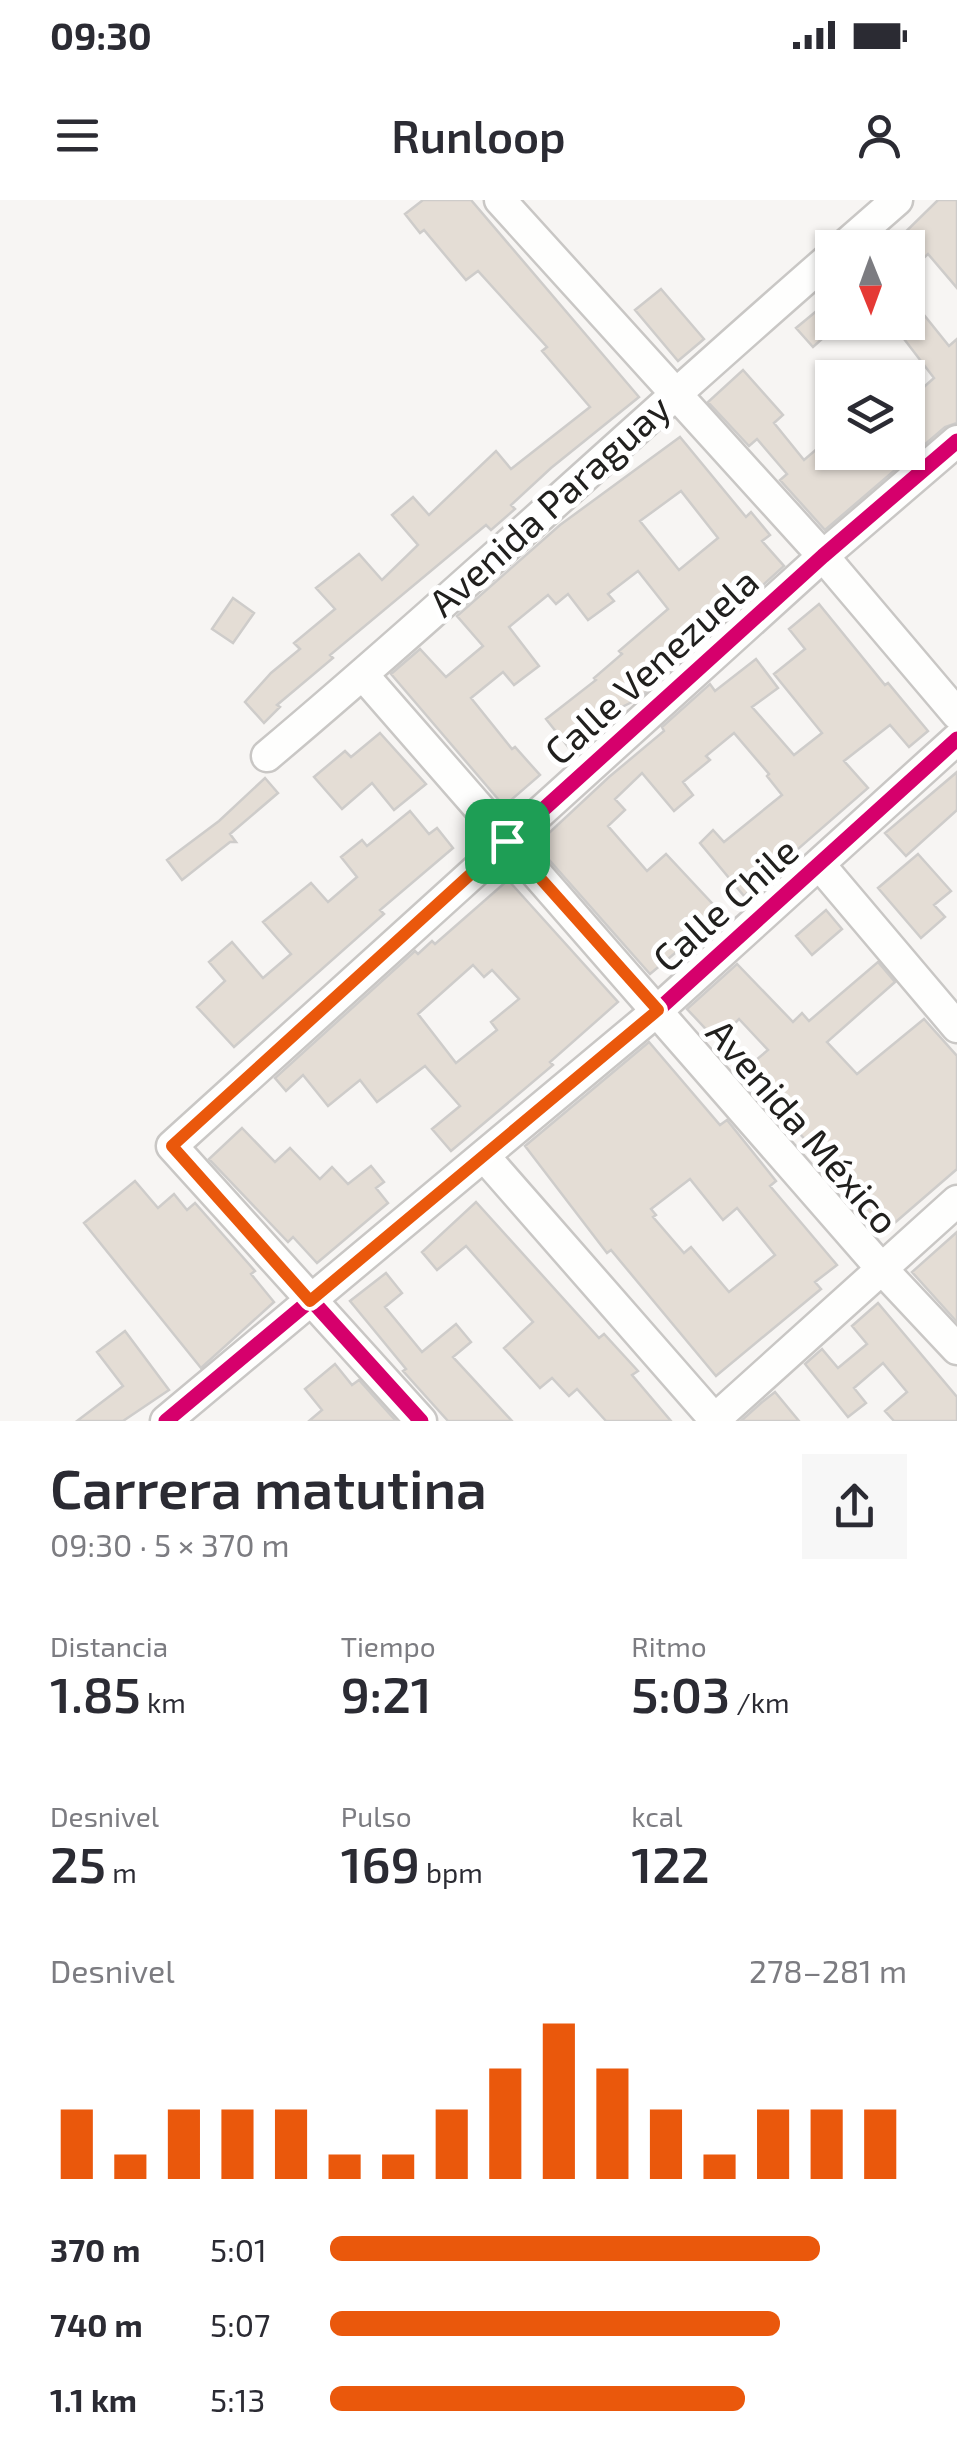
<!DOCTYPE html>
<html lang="es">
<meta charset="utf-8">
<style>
:root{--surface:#fff;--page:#f7f7f7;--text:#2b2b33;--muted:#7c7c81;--accent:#ea580c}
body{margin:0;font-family:"Exo 2",sans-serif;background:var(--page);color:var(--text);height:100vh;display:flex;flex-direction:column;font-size:38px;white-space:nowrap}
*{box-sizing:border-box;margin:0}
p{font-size:32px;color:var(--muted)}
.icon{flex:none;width:55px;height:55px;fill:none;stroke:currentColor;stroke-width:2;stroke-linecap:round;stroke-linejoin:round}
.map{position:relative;height:1221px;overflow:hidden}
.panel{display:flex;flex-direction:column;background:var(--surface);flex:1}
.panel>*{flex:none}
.needle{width:65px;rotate:179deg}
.buttons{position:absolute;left:815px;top:30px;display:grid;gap:20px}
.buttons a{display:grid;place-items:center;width:110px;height:110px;border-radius:0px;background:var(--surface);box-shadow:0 2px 8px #0004;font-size:50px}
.pin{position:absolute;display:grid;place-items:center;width:85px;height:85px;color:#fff;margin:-42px;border-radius:20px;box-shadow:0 5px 15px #0006}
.round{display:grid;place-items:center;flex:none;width:105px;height:105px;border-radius:0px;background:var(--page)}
.summary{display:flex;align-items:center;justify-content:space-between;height:170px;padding:0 50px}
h1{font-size:55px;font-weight:600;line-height:75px}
.stats{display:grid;grid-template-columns:repeat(3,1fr);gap:15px;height:170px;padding:10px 50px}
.stats div{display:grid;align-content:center}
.stats b{font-size:50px;font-weight:600}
.stats small{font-size:28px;font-weight:400}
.stats p{font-size:28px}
.chart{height:280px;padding:20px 50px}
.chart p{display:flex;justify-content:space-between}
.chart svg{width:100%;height:180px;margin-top:10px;stroke:var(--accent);stroke-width:6}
ul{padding:0 50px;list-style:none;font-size:32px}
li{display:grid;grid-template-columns:160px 120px 1fr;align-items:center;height:75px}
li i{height:25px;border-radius:12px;background:var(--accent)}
.status{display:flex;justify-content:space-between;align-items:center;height:70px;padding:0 50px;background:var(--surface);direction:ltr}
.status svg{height:28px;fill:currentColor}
header{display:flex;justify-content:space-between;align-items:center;height:130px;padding:0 50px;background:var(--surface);font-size:45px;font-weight:600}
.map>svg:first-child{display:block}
.building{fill:#e4ddd5;stroke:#ceccca;stroke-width:2.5;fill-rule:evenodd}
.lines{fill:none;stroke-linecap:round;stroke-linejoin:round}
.minor-casing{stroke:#c9c7c5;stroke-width:35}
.minor{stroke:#fefefd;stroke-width:30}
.cycleway-casing{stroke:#fff;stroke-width:21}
.cycleway{stroke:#d6006c;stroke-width:15}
.route-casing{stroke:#fff;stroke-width:20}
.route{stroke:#ea580c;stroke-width:12}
.labels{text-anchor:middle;stroke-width:10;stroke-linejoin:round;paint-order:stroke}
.street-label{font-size:38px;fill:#21201e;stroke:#fff}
</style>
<div class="status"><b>09:30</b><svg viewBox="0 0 49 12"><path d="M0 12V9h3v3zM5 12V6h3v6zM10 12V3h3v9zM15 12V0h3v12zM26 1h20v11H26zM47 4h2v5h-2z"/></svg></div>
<header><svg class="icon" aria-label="menu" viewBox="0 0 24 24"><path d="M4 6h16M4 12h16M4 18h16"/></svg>Runloop<svg class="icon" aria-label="person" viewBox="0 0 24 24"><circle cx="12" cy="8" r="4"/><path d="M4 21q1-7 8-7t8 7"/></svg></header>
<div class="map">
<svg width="957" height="1221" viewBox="0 0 957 1221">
<rect width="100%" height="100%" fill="#f7f5f3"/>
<path class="building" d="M423,0H471L639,197L551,268L511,305L515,309L491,330L486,325L330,455L333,458L277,505L280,507L264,523L245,502L271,473L300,449L294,443L335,409L316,388L359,354L382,380L418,345L392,315L413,297L429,315L496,251L511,269L590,207L542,151L547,147L478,71L466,80L424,30L420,33L405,14Z
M938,0H957V88L928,54L908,72V48H889Z
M661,89L704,139L678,161L635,110Z
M908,95L949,146L957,139V223L945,227L825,330L780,280L787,274L757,239L749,246L708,202L743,170L783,215L774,223L804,260L832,236V252H843L850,261L860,252H908V201L934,178L891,122H908Z
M825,104L832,112V122H841L813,147L796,128Z
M680,237L746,317L751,312L770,335L762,341L784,366L712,431L706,424L666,456L674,466L638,499L620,508L569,548L546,519L596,480L594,478L622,454L619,451L668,409L638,371L608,394L614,401L588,420L568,394L556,404L548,395L509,427L539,466L514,485L503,472L471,498L512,549L515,547L540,575L504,606L391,474L420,449L446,477L483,446L457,416L560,325ZM681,291L718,338L679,370L640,321Z
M233,398L254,413L233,443L212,429Z
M819,404L885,485L888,483L928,531L909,547L890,525L844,561L868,588L744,696L700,643L713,630L724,642L782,595L767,576L769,574L734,533L706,556L710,560L683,582L693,595L674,611L642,573L615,599L625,610L608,626L647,671L666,654L722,714L650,774L536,645L609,577L664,531L662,527L710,484L715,491L756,459L778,488L752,507L794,555L822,533L774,474L805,449L789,429Z
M380,533L426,584L394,610L372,583L342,609L314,577L345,551L351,557Z
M957,572V610L906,656L885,633Z
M265,578L278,593L230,634L236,642H230L182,680L167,660L219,621Z
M410,611L429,634L437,628L453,648L380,710L384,714L234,847L197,807L225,781L209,762L232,742L263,778L291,754L263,722L311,683L328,702L357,677L341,657L362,640L367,646Z
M918,654L951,691L934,705L945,717L921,738L878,688Z
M508,680L618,802L550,862L553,865L451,951L432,929L460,906L425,866L377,902L360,880L328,906L303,875L286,891L275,878L415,751L418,754L432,741L435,744ZM473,765L484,777L492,770L519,799L491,822L497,830L456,863L418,814Z
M826,710L842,729L812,755L796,736Z
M878,762L895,782L827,842L857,874L924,819L957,856V969L883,1033L826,971L831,967L764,896L760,899L738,875L768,850L739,819L717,841L687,809L737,764L793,822L802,813L809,821Z
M649,842L720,925L727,920L776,981L770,986L837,1065L815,1082L821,1089L716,1176L611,1050L607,1053L525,946ZM690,979L723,1020L737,1008L775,1055L729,1092L691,1047L684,1053L653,1017L656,1015L651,1009Z
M242,928L275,962L290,948L320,979L332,967L348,984L371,966L384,982L376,988L388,1003L317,1063L293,1037L288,1042L209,959Z
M135,981L158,1008L174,994L187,1010L195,1003L255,1071L251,1074L274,1102L201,1168L84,1023Z
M476,1002L599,1138L604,1134L638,1171L632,1175L671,1221H606L577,1189L569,1196L552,1178L540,1188L504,1148L533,1122L466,1046L437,1070L422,1052Z
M957,1032V1122L912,1072Z
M386,1073L402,1093L385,1107L422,1152L456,1124L471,1142L453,1157L512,1221H448L403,1171L406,1169L350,1101Z
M878,1103L957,1197V1221H894L885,1211L907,1192L883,1163L854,1188L866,1203L848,1217L805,1164L822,1149L838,1168L867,1144L852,1126Z
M125,1131L169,1190L123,1221H77L123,1186L97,1152Z
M335,1164L352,1185L359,1180L396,1221H309L322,1210L305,1189Z
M775,1192L799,1221H741L761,1203Z"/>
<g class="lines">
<defs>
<path id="minor" d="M500,0L823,356L957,514
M842,48L897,0
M363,475L881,1068L957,1149
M267,556C459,394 642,221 832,56
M819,664L957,827
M484,956L716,1221
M166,1221L658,810L957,539
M421,1221L172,946L823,356L957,241
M713,1221L957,1001"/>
</defs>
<use href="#minor" class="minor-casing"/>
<use href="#minor" class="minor"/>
<defs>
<path id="cycleway" d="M166,1221L658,810L957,539
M421,1221L172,946L823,356L957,241"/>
</defs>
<use href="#cycleway" class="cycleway-casing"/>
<use href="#cycleway" class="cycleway"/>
</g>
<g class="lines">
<defs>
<path id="route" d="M507,641L658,810L310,1101L172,946Z"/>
</defs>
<use href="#route" class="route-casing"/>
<use href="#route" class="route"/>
</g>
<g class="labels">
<g class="street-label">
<text transform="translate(550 306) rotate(-42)" y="13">Avenida Paraguay</text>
<text transform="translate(652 467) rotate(-42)" y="13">Calle Venezuela</text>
<text transform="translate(726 705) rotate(-42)" y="13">Calle Chile</text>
<text transform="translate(802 927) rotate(49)" y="13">Avenida México</text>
</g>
</g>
</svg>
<div class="buttons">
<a><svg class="needle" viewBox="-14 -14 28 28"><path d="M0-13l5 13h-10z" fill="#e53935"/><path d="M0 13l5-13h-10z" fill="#7c7c81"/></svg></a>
<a><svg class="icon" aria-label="layers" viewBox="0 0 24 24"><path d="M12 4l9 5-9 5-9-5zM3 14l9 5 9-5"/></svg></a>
</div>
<div class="pin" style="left:507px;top:641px;background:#1e9e55"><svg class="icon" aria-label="arrive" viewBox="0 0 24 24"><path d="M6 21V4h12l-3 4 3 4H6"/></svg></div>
</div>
<section class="panel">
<div class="summary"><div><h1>Carrera matutina</h1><p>09:30 · 5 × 370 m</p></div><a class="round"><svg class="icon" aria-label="share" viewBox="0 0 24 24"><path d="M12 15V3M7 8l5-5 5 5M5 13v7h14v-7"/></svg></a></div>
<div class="stats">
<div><p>Distancia</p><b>1.85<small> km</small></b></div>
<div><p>Tiempo</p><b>9:21</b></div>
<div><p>Ritmo</p><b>5:03<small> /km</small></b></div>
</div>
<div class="stats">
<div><p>Desnivel</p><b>25<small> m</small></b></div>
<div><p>Pulso</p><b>169<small> bpm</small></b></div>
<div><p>kcal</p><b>122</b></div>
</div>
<div class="chart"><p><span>Desnivel</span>278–281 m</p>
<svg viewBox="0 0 160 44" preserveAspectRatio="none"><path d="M5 44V27M15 44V38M25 44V27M35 44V27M45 44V27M55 44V38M65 44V38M75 44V27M85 44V17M95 44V6M105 44V17M115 44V27M125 44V38M135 44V27M145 44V27M155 44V27"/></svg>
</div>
<ul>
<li><b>370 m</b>5:01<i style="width:85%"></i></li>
<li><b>740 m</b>5:07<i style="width:78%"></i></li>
<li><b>1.1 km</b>5:13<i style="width:72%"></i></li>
</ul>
</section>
